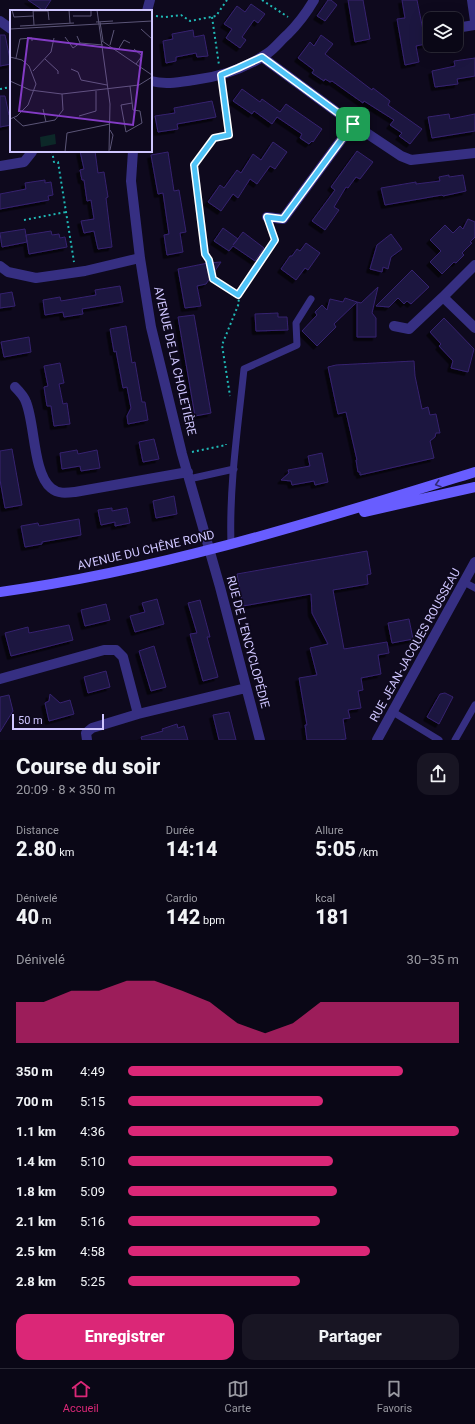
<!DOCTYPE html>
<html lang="fr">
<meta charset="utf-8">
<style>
:root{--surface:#0a0716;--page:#181523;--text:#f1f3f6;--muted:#9999a1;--line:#2a2835;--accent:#db2777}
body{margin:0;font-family:Roboto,sans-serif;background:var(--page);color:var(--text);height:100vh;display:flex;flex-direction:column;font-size:15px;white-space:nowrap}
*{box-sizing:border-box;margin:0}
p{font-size:13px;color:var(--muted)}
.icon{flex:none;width:22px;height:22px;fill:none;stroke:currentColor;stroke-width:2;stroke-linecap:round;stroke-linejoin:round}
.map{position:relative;height:740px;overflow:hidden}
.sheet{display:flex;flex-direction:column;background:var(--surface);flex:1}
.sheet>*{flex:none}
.buttons{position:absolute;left:423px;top:12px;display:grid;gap:8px}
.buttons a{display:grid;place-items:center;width:40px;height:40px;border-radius:8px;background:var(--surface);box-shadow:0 4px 16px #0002,0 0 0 1px var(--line);font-size:20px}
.scale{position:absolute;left:12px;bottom:10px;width:92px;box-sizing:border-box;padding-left:4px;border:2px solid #cfc6ff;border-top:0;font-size:11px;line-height:14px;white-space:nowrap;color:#cfc6ff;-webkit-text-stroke:3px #0e091d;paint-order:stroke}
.pin{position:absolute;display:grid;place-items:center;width:34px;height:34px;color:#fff;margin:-17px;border-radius:8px;box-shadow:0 2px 6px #0006}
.round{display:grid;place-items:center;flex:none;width:42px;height:42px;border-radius:12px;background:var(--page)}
.head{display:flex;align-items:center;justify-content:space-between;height:68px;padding:0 16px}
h1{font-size:22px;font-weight:800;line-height:30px}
.figures{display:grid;grid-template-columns:repeat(3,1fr);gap:6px;height:68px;padding:4px 16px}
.figures div{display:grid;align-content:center}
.figures b{font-size:20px;font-weight:800}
.figures small{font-size:11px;font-weight:400}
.figures p{font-size:11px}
.chart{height:112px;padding:8px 16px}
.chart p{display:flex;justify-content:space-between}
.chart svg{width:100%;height:72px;margin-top:4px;fill:var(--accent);opacity:.7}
.cta{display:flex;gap:8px;margin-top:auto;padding:8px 16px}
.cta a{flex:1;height:46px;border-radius:12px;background:var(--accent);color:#fff;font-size:16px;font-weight:800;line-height:46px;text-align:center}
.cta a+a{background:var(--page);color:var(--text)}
ul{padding:0 16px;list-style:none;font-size:13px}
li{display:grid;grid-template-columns:64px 48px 1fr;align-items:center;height:30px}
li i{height:10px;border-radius:5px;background:var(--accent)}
.dock{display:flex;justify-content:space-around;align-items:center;height:56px;border-top:1px solid var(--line);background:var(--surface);font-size:11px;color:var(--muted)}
.dock a{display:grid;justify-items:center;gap:2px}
.dock .selected{color:var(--accent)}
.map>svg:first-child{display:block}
.building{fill:#1e1340;stroke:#35236f;filter:url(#shadow)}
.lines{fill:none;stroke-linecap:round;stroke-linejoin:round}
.path{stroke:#20b9b6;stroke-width:2;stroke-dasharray:2 3;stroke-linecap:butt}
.lane{stroke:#362f82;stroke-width:7}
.street{stroke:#362f82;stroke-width:10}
.secondary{stroke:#685dff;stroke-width:10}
.oneway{stroke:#322b77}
.route-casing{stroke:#fff;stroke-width:8}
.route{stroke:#4fc3f7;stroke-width:5}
.labels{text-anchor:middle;stroke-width:3.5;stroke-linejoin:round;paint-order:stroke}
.street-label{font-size:12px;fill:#cfc6ff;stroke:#0e091d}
.inset-road{fill:none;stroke:#5b5577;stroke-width:1}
.view{fill:#833bc5;fill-opacity:0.15;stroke:#833bc5;stroke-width:2}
.inset-edge{fill:none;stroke:#cfc6ff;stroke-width:2}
</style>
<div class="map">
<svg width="475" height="740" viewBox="0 0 475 740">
<defs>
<filter id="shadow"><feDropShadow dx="-3.5" dy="3.5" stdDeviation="0" flood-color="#0009"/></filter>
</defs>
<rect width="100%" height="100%" fill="#0e091d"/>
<path class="building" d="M28,0H51L44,11Z
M328,0H331L337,5L325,21L317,16Z
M348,0H363L370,39L355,42Z
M402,0H417L423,30L430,29V43L416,46L419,62L405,65L397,19L405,18Z
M251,4L265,14L258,23L254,20L242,37L246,40L240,48L226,38L232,29L224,24L237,6L245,12Z
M193,30L194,37L204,35L208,56L197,57L196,53L176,57V61L166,63L163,41L173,39L172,34Z
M0,35H5L11,64L0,66Z
M321,35L333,44L325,54L372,90L373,88L390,101L388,105L422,129L410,144L399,136L402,133L390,125L394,120L364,101L363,103L332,81L330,82L325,79L324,81L312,73L314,70L298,58L310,42L314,46Z
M475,58V76L457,79L458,84L435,87L432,71L455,66L454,61Z
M242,89L260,102L262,99L280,112L286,104L322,129L313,142L312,141L309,144L300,138L302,134L277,117L272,124L254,111L252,114L233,101Z
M0,96H5L9,115L11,114V125L0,127Z
M212,101L216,117L177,124L178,129L158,132L155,116L175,113L174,108Z
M449,114L450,119L475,114V131L432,138L428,117Z
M273,142L287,152L275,169L270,166L257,184L250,179L238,198L233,194L221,211L208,202L220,185L224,188L237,170L241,173L253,154L261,160Z
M80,151H95L98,173L104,172L108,197L106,198L112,247L98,249L94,231L84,233L81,221L94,219L91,200L87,201L84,180H82L80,170L84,169Z
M357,151L373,162L360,179L356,177L348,188L346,187L334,207L339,210L325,230L312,221L335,190L331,187Z
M168,152L174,191L179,190L186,232L180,233L183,252L167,255L164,235L169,234L163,193L158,194L151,155Z
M449,175V177L463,175L466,191L443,196L442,195L385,205L381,188L416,182V184L440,181L439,177Z
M45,180V183L51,182L53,195L48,196L49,200L0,209V194L26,189L25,183Z
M468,219L475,222V237L470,242L472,243L462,253L464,255L456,263L454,262L442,274L430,262L441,251L430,240L445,225L453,233L460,226L463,229Z
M223,228L238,239L233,245L243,232L264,248L255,261L233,246L229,251L214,241Z
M25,229L27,242L2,247L0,233Z
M51,231L52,235L59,234L60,238L65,237L67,247L29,254L26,235Z
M391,234L402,249L391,257L388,269L383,267L382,272L370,269L377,245Z
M306,243L320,253L308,270L305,268L296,280L281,269L290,256H292L297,249L300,251Z
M221,262L206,284L197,286L201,306L185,308L178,269L208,263Z
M412,270L429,287L411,304L407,301L404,304L398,298L389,307L376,306Z
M120,286L123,302L82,309L83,314L64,317L63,312L45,315L43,300L60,297L61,301L96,295L95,290Z
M378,287L372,313L376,318V337H357V302L361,303Z
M12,292L15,306L0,308V294Z
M345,298L357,302L334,324L336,327L317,346L302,331L317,315L315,312L322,305L327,310L330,299L343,302Z
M278,313V317H287L288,330L256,331L255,314Z
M194,315L211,413L195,416L178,317Z
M444,318L474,349L468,372L451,368L453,361L439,346L441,344L430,332Z
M126,326L132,363L135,362L142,402H145L148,420L128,424L127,416L131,408L127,387L123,388L116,351L114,352L110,329Z
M29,337L31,352L4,357L1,342Z
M414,361L415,376L422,409L428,407L430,415L436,414L440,433H436L435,437L430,441L434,458L360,475V472H358L356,460H357L346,412L338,414L328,367L336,365Z
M60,363L64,383L59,384L63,404L67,403L70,424L54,426L51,406H47L44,387L48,386L44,366Z
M154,439L159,459L143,462L139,442Z
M12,449L22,505L5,508L0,480V451Z
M77,450L78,454L97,450L100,468L81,471L80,466L62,469L60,453Z
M322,453L328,482L315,485L314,481L292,485L291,481L281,480L289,473L288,470L310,466L308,456Z
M174,496L177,514L156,518L153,501Z
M112,508V511L127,508L130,523L115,526V522L101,525L98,510Z
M79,519L81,535L42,542V544L25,547L21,526L38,523L39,526Z
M367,551L371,574L367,575L368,584L333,590L344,649L387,642L389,653L378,655L381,674L361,678L363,690L358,691L361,708L348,710L350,718L343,719L346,739L339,740H307L305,725H307L299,678L317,675L310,648L328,644L312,613L311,594L243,606L237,574Z
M157,599L164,624L135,632L130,616L145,612L142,603Z
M200,600L210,637H207L218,677L203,681L190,634L197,633L188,603Z
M106,604L110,620L85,626L81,610Z
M409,619L413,639L392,643L388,623Z
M69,625L73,640L11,656L5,633L28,627L29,633Z
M154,646L166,687L151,691L139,651Z
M106,671L110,687L88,693L84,677Z
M445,693L453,697L439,724L427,717L440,694Z
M50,694L60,703L70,700L74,714L49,721L45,703L49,701Z
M9,695L13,711L0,732V697Z
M229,712L236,740H219L213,715Z
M177,724L178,728L184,726L188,740H142L141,737L163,731L162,729Z"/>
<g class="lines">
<path class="path" d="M262,0L288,17
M156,16L165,17L181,15L190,21L216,16L227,0
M212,17L219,65
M222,85L229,135L214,138L194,165L205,254L209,260L213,279L238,295L239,303L222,345L230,396
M0,89L11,87
M52,151L54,162H58L74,262
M24,220L66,212
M238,295L275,240L270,228
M192,452L226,445V444"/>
<path class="lane" d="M189,479L234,469
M231,544C229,486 238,427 244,369L297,345L296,323L311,299
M464,582L475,588
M393,712L439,740
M455,740L475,705"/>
<path class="street" d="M472,0L475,21
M147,11L150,0
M0,21L11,29
M456,28L475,25
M262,57L353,124L401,156L411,160L475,153
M151,81C165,85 180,82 194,80C219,77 246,68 268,53C275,48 281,40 288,34C298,24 307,12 314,0
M133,151L131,181L140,258L151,327L182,454L220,587L260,740
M0,166L24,162L32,152
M267,217L283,219L353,124
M475,265L443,297L475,328
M0,266L8,272L36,278L85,271L140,258
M394,326L409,329L443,297
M15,387C20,392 24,396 26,402C35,424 33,473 51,488C58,494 66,493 75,492L188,472
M0,679L104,650H116L123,657L138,714
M87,740L86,733L92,728L138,714L246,688
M377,740L475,562"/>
<path class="secondary" d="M364,512L475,487
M0,592C162,570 319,520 475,472"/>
</g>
<defs><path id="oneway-chevron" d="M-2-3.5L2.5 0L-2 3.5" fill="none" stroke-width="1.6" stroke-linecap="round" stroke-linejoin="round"/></defs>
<use class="oneway" href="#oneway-chevron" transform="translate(438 484) rotate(163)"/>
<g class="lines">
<defs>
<path id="route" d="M262,57L353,124L283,219L267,217L275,240L238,295L213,279L209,260L205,254L194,165L214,138L229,135L221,75L238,68Z"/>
</defs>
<use href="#route" class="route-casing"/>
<use href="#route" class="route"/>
</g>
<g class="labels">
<g class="street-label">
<text transform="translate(175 361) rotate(77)" y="4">AVENUE DE LA CHOLETIÈRE</text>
<text transform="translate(146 550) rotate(-13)" y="4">AVENUE DU CHÊNE ROND</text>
<text transform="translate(248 642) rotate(75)" y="4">RUE DE L’ENCYCLOPÉDIE</text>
<text transform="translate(415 645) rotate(-61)" y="4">RUE JEAN-JACQUES ROUSSEAU</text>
</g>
</g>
<g transform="translate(10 10)">
<rect width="142" height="142" fill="#0e091d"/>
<path d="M45,124L46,134L31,137L30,127Z" fill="#0c2828"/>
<path class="inset-road" d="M2,0L4,7L23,6M23,0L24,15M59,0L60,13M87,0L100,94L99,142M23,1H38L39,10M63,6H81V0M86,12L103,11M90,12L93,31M10,16L64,13M0,19L142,11M131,19L142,29M67,26L70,33L93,35M55,27L63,38L70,33M92,31L142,65M100,35L104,20M124,39L132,46L126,54M108,40L114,30L120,33M0,47L12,50L19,56L26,74L18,95L7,106L0,109M6,48L10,29L22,28V31M35,49L48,61V64M61,59L68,62L71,70L97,75M23,61L41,42L44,28M0,71L20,80L52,84L129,75L142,67M120,76L123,100L130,101L132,113L116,122L111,95L122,93M33,99L36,112M69,106L86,101V81M4,108L13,116L45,110L53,100L52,84M100,140L103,125L100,120M55,142L57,123L100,114"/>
<path class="view" d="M18,28L132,42L123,115L9,101Z"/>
<rect width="142" height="142" class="inset-edge"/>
</g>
</svg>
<div class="buttons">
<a><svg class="icon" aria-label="layers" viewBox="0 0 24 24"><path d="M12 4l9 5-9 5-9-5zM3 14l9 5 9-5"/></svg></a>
</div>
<div class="scale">50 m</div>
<div class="pin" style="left:353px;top:124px;background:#1e9e55"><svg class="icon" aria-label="arrive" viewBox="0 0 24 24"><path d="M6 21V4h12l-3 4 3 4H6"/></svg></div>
</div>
<section class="sheet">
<div class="head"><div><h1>Course du soir</h1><p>20:09 · 8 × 350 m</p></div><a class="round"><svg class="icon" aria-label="share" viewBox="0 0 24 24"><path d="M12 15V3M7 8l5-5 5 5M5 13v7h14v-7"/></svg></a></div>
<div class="figures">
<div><p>Distance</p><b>2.80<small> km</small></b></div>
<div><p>Durée</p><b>14:14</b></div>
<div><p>Allure</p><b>5:05<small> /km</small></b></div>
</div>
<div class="figures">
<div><p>Dénivelé</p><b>40<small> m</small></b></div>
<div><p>Cardio</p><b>142<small> bpm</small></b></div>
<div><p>kcal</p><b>181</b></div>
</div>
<div class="chart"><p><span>Dénivelé</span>30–35 m</p>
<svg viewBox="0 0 160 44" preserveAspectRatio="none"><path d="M0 44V19L10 19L20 12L30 12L40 6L50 6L60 12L70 19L80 32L90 38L100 32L110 19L120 19L130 19L140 19L150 19L160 19V44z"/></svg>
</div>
<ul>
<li><b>350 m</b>4:49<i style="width:83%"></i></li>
<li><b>700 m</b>5:15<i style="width:59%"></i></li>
<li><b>1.1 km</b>4:36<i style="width:100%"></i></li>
<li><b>1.4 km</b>5:10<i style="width:62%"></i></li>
<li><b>1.8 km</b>5:09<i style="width:63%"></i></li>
<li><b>2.1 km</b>5:16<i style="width:58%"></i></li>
<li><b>2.5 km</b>4:58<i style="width:73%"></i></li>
<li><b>2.8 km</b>5:25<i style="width:52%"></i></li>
</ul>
<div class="cta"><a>Enregistrer</a><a>Partager</a></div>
</section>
<nav class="dock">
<a class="selected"><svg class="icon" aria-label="home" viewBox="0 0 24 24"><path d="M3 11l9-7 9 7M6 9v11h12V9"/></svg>Accueil</a>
<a><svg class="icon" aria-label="map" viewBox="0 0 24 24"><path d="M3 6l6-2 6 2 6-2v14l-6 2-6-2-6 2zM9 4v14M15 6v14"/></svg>Carte</a>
<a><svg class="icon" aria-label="saved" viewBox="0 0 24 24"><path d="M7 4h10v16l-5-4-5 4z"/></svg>Favoris</a>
</nav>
